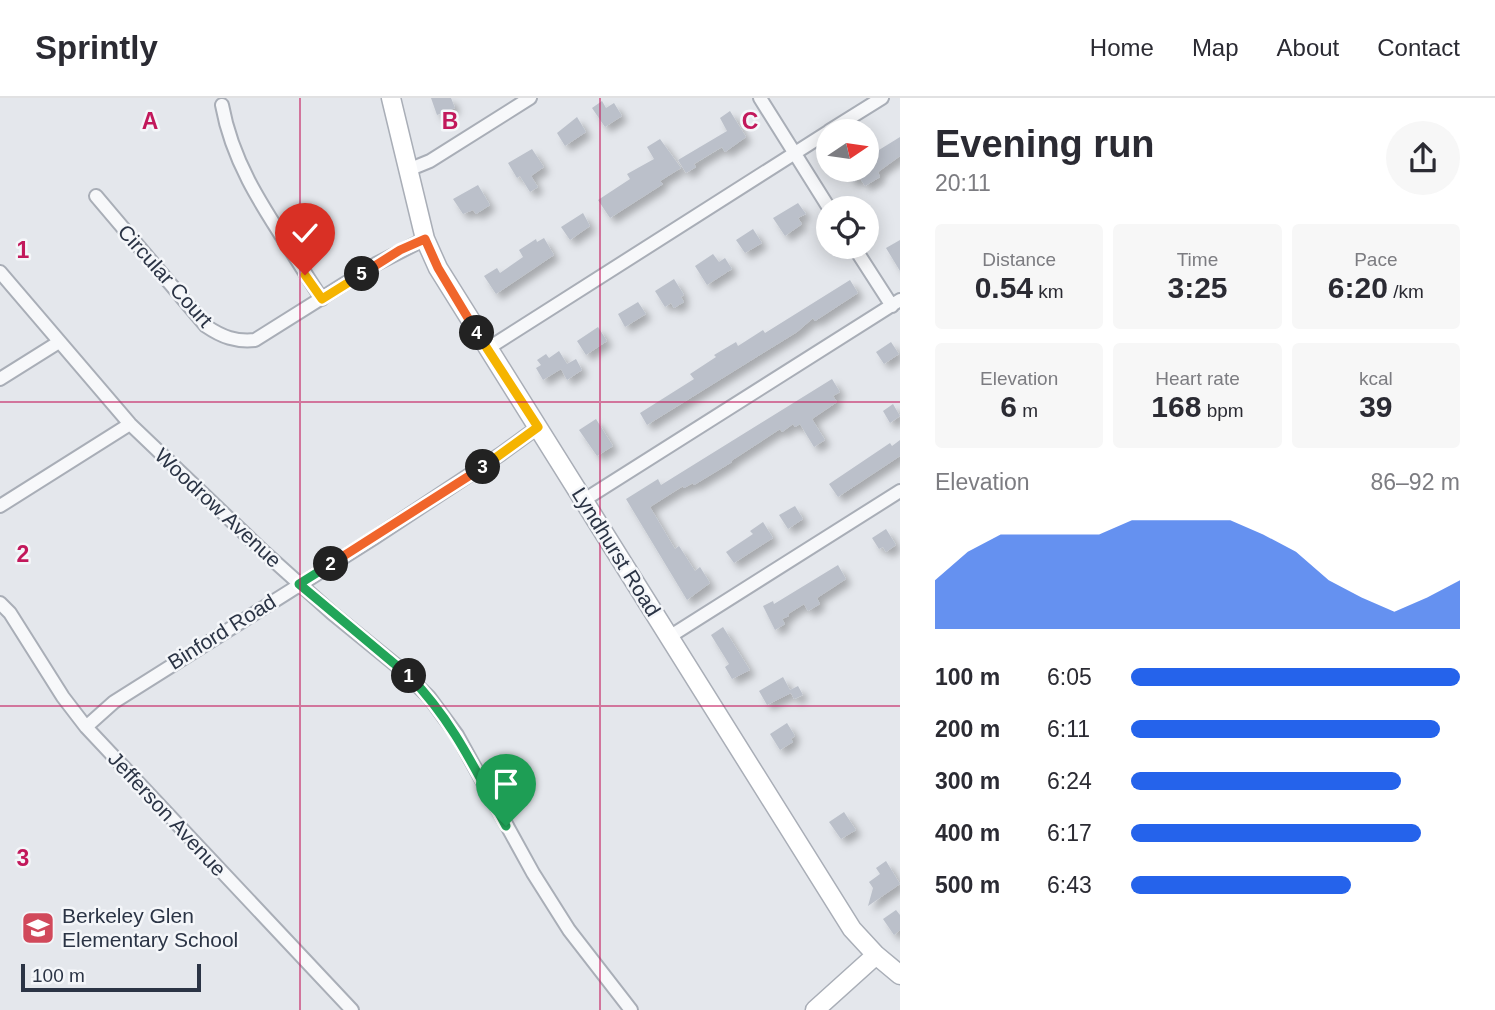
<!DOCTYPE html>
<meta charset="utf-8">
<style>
:root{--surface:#fff;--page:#f7f7f7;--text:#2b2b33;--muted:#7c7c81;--line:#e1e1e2;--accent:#2563eb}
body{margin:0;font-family:Helvetica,sans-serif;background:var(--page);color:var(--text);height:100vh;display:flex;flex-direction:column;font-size:26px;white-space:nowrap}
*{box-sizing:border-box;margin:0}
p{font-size:23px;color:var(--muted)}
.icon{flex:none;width:38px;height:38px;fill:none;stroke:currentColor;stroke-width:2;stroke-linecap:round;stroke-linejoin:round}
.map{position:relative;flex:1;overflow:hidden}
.side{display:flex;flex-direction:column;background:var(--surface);width:595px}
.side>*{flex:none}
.needle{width:46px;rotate:77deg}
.tools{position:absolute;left:816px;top:21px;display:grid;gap:14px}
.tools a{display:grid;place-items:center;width:63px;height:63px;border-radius:50%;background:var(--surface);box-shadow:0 4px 18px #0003;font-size:35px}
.scale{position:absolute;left:21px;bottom:18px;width:180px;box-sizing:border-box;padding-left:7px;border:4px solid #2b3445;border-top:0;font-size:19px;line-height:24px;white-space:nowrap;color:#2b3445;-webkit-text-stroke:5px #f4f6f9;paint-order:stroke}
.pin{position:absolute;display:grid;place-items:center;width:60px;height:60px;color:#fff;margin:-72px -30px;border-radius:50% 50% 50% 0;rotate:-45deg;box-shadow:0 0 7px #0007}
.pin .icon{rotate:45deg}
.km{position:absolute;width:35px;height:35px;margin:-18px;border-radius:50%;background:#222;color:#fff;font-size:19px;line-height:35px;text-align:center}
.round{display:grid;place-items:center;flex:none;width:74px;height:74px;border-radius:37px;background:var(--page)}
.head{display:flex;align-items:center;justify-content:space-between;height:119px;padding:0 35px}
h1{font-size:38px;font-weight:700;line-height:52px}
.metrics{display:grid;grid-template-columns:repeat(3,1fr);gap:10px;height:119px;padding:7px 35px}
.metrics div{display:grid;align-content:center;border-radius:7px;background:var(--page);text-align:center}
.metrics b{font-size:30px;font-weight:700}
.metrics small{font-size:19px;font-weight:400}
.metrics p{font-size:19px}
.chart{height:196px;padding:14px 35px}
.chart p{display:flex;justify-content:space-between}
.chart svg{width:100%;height:126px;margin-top:7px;fill:var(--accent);opacity:.7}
ul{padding:0 35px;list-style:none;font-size:23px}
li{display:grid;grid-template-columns:112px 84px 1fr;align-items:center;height:52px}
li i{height:18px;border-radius:9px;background:var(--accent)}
header{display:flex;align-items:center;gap:42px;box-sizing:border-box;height:98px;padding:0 35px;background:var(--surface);border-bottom:2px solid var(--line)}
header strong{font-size:33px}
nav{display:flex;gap:38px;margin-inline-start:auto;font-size:24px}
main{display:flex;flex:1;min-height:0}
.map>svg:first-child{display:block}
.building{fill:#bbc0ca;filter:url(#shadow)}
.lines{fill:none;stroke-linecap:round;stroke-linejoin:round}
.street-casing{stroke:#a9aeb7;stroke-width:16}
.secondary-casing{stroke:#a9aeb7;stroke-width:21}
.street{stroke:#f7f8fa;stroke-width:12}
.secondary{stroke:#fff;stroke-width:18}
.split-1-casing{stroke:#fff;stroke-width:14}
.split-2-casing{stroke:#fff;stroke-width:14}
.split-3-casing{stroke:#fff;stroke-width:14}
.split-4-casing{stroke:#fff;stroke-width:14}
.split-5-casing{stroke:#fff;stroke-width:14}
.split-6-casing{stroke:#fff;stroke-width:14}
.split-1{stroke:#22a559;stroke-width:9}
.split-2{stroke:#22a559;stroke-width:9}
.split-3{stroke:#f0652b;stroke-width:9}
.split-4{stroke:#f5b400;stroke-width:9}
.split-5{stroke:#f0652b;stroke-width:9}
.split-6{stroke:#f5b400;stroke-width:9}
.grid{fill:none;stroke:#c2185b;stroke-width:2;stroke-opacity:0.55}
.labels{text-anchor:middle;stroke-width:5;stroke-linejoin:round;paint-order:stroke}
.street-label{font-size:21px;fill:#2b3445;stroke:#f4f6f9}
.poi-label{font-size:21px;fill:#2b3445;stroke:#f4f6f9;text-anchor:start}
.grid-label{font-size:23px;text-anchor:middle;font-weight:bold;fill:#c2185b;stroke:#f4f6f9;stroke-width:5;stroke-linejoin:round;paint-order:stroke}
</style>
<header>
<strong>Sprintly</strong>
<nav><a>Home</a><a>Map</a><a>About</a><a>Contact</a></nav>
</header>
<main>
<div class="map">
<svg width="900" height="912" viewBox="0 0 900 912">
<defs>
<filter id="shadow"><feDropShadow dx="5.5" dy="5.5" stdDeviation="3.5" flood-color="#0004"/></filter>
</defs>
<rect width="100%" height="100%" fill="#e4e7ec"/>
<path class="building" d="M431,0H451L455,10L437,17Z
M602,3L606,10L614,5L622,18L605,29L592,10Z
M730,13L746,39L725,54L722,49L694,66L696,69L686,75L678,62L727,33L720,20Z
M577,19L586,34L565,48L557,35Z
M900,39V58L878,74L880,79L865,88L860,80L853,84L845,72H866V60Z
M660,41L681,70L660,83L663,86L610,120L598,102L630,81L627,76L654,61L647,49Z
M532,51L544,69L531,78L538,89L530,94L520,78L517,80L508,65Z
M478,87L490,107L476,116L473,112L463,116L453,101Z
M798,105L806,116L798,120L802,126L785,138L773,120Z
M583,115L590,128L570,142L561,129Z
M753,131L762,145L745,155L736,142Z
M544,140L554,157L496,196L484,178L497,170L500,175L523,159L519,152L536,141L537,144Z
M900,142V173L886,150Z
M713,156L719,164L725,160L732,171L707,187L695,168Z
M674,181L684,197L681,199L684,204L674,210L671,205L665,209L655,193Z
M850,182L858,195L815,223L813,220L797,234L647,327L640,315L694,281L690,276L716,259L714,257L736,244L738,248L763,232L765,235Z
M638,204L646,216L625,229L618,216Z
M598,229L607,243L586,257L577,243Z
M891,244L899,256L884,266L876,254Z
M559,253L567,266L576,261L582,272L567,282L561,271L543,282L536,270L541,267L537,262L546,256L549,260Z
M832,281L840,294L833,298L837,304L812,321L825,342L814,349L800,326L795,329L793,326L782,334L780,331L731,363L732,364L694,387L693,385L684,390L683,388L650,409L675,451L679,448L695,473L700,469L710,485L687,502L626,401L658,381L661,387Z
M893,306L900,318L890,325L883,313Z
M596,321L613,348L597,358L579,332Z
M900,342V358L838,399L829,386L890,345L892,348Z
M795,408L803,421L788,431L779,417Z
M763,424L773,440L734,465L726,454L753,436L750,433Z
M886,431L896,447L886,454L883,449L879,451L872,440Z
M838,467L846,481L817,500L820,506L808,513L804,506L788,516L789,518L782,521L785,526L775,532L763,508L773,503L774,506Z
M723,529L750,572L732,581L725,569L729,566L711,537Z
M783,579L790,592L798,588L803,597L794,601L791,595L767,607L759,593Z
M787,625L795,638L791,641L793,644L780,652L770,636Z
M844,714L856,732L841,741L829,724Z
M886,763L900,786L868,808L873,790L869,784L880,776L876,770Z
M896,812L900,817V832L894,837L883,821Z"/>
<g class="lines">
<defs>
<path id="street" d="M760,0L829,110
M222,7C232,62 260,105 290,151C301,168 311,185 322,201
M829,33L882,0
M408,72L430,63L530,0
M96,98L206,228C222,239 236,244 255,242L376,166L425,141
M854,149L892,208
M0,174L130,326L264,454L332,515L397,568L429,599L457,637L533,775L569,832L631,912
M487,251L828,34
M0,281L59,244
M584,402L900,202
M0,408L130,326
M0,505L10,515L63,599L86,629L352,912
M669,539L900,393
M86,629L114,604L374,440L501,356L538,329"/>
<path id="secondary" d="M391,0L425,141L438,170L852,831L876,857L900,877
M815,912L876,857"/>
</defs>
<use href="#street" class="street-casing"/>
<use href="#secondary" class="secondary-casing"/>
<use href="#street" class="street"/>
<use href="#secondary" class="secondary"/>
</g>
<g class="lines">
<defs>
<path id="split-1" d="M409,578C452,621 477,675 506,728"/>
<path id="split-2" d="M331,466L299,486L409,578"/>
<path id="split-3" d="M331,466L483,369"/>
<path id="split-4" d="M477,235L538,329L483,369"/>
<path id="split-5" d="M362,176L400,152L425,141L438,170L477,235"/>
<path id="split-6" d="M305,177L322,201L362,176"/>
</defs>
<use href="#split-1" class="split-1-casing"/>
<use href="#split-2" class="split-2-casing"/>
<use href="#split-3" class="split-3-casing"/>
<use href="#split-4" class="split-4-casing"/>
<use href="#split-5" class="split-5-casing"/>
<use href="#split-6" class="split-6-casing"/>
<use href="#split-1" class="split-1"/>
<use href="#split-2" class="split-2"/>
<use href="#split-3" class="split-3"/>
<use href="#split-4" class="split-4"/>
<use href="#split-5" class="split-5"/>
<use href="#split-6" class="split-6"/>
</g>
<path class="grid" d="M300,0V912M600,0V912M0,304H900M0,608H900"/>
<defs>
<symbol id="school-square" viewBox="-11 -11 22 22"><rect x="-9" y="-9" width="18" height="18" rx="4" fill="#d1495b" stroke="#f4f6f9"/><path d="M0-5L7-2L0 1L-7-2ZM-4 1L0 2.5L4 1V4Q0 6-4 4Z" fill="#fff"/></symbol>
</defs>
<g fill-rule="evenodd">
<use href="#school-square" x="19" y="811" width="38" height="38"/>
</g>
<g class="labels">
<g class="street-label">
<text transform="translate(165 178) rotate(48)" y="7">Circular Court</text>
<text transform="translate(218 410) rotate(43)" y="7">Woodrow Avenue</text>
<text transform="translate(616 454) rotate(58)" y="7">Lyndhurst Road</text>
<text transform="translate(222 534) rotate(-32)" y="7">Binford Road</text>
<text transform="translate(167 716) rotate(47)" y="7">Jefferson Avenue</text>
</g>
<g class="poi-label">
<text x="62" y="825">Berkeley Glen<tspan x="62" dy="24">Elementary School</tspan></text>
</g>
</g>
<g class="grid-label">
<text x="150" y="31">A</text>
<text x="450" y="31">B</text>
<text x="750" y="31">C</text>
<text x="23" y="160">1</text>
<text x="23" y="464">2</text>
<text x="23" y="768">3</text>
</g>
</svg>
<div class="tools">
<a><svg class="needle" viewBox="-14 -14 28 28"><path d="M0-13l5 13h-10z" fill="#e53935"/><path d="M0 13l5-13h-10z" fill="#7c7c81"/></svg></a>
<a><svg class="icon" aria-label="locate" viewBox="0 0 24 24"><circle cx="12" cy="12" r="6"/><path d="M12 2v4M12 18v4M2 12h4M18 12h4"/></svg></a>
</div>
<div class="scale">100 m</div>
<div class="pin" style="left:506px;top:728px;background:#1e9e55"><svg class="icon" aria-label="arrive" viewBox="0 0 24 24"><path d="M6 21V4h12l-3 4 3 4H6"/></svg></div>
<div class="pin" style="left:305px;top:177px;background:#d93025"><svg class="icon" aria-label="check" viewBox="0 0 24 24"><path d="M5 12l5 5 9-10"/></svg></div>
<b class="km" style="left:409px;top:578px">1</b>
<b class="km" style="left:331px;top:466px">2</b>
<b class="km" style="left:483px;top:369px">3</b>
<b class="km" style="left:477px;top:235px">4</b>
<b class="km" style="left:362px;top:176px">5</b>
</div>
<section class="side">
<div class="head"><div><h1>Evening run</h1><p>20:11</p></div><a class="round"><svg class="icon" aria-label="share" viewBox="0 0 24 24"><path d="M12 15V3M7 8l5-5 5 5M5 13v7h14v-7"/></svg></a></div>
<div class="metrics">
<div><p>Distance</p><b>0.54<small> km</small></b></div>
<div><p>Time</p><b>3:25</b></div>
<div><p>Pace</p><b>6:20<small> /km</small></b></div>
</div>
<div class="metrics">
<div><p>Elevation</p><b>6<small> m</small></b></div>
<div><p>Heart rate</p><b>168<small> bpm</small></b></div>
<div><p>kcal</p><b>39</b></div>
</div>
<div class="chart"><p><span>Elevation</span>86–92 m</p>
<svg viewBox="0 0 160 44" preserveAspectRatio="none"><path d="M0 44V27L10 17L20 11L30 11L40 11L50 11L60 6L70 6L80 6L90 6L100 11L110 17L120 27L130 33L140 38L150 33L160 27V44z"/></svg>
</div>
<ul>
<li><b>100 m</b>6:05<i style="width:100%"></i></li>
<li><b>200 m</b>6:11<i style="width:94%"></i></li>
<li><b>300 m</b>6:24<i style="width:82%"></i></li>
<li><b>400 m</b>6:17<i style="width:88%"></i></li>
<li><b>500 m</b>6:43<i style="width:67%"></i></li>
</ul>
</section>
</main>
